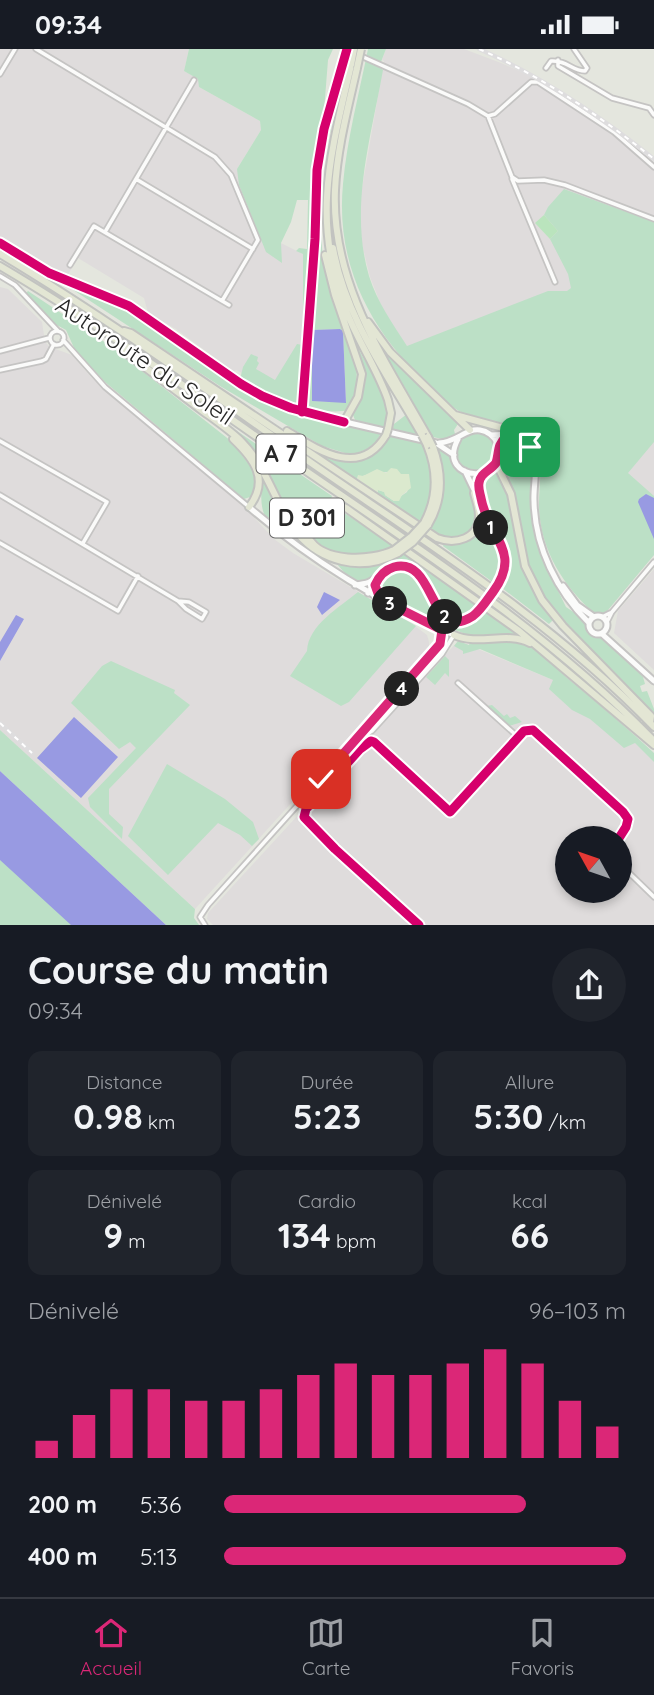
<!DOCTYPE html>
<html lang="fr">
<meta charset="utf-8">
<style>
:root{--surface:#171b24;--page:#20242c;--text:#f1f3f6;--muted:#9ea1a6;--line:#363941;--accent:#db2777}
body{margin:0;font-family:Quicksand,sans-serif;background:var(--page);color:var(--text);height:100vh;display:flex;flex-direction:column;font-size:26px;white-space:nowrap}
*{box-sizing:border-box;margin:0}
p{font-size:23px;color:var(--muted)}
.icon{flex:none;width:38px;height:38px;fill:none;stroke:currentColor;stroke-width:2;stroke-linecap:round;stroke-linejoin:round}
.map{position:relative;height:876px;overflow:hidden}
.drawer{display:flex;flex-direction:column;background:var(--surface);flex:1}
.drawer>*{flex:none}
.needle{width:46px;rotate:310deg}
.fabs{position:absolute;left:555px;top:777px;display:grid;gap:14px}
.fabs a{display:grid;place-items:center;width:77px;height:77px;border-radius:50%;background:var(--surface);box-shadow:0 4px 10px #0003;font-size:35px}
.pin{position:absolute;display:grid;place-items:center;width:60px;height:60px;color:#fff;margin:-30px;border-radius:14px;box-shadow:0 4px 10px #0006}
.km{position:absolute;width:35px;height:35px;margin:-18px;border-radius:50%;background:#222;color:#fff;font-size:19px;line-height:35px;text-align:center}
.round{display:grid;place-items:center;flex:none;width:74px;height:74px;border-radius:37px;background:var(--page)}
.head{display:flex;align-items:center;justify-content:space-between;height:119px;padding:0 28px}
h1{font-size:38px;font-weight:800;line-height:52px}
.metrics{display:grid;grid-template-columns:repeat(3,1fr);gap:10px;height:119px;padding:7px 28px}
.metrics div{display:grid;align-content:center;border-radius:14px;background:var(--page);text-align:center}
.metrics b{font-size:35px;font-weight:800}
.metrics small{font-size:19px;font-weight:400}
.metrics p{font-size:19px}
.chart{height:196px;padding:14px 28px}
.chart p{display:flex;justify-content:space-between}
.chart svg{width:100%;height:126px;margin-top:7px;stroke:var(--accent);stroke-width:6}
ul{padding:0 28px;list-style:none;font-size:23px}
li{display:grid;grid-template-columns:112px 84px 1fr;align-items:center;height:52px}
li i{height:18px;border-radius:9px;background:var(--accent)}
.status{display:flex;justify-content:space-between;align-items:center;height:49px;padding:0 35px;background:var(--surface);direction:ltr}
.status svg{height:19px;fill:currentColor}
.tab-bar{display:flex;justify-content:space-around;align-items:center;height:98px;border-top:2px solid var(--line);background:var(--surface);font-size:19px;color:var(--muted)}
.tab-bar a{display:grid;justify-items:center;gap:4px}
.tab-bar .current{color:var(--accent)}
.map>svg:first-child{display:block}
.industrial{fill:#dfdcdc;fill-rule:evenodd}
.green{fill:#bce0c6;fill-rule:evenodd}
.sand{fill:#dbe9ce}
.pitch{fill:#bae4bd}
.water{fill:#989ae2}
.lines{fill:none;stroke-linecap:round;stroke-linejoin:round}
.street-casing{stroke:#c5c4c3;stroke-width:7}
.secondary-casing{stroke:#c5c4c3;stroke-width:9}
.highway-casing{stroke:#c2c3c0;stroke-width:10}
.street{stroke:#fbfbfa;stroke-width:3.5}
.secondary{stroke:#fbfbfa;stroke-width:5}
.highway{stroke:#e3e6d4;stroke-width:6}
.rail-casing{stroke:#deddde;stroke-width:4.5}
.rail{stroke:#fff;stroke-width:2;stroke-dasharray:5;stroke-linecap:butt}
.secondary-bridge-casing{stroke:#c5c4c3;stroke-width:9;stroke-linecap:butt}
.highway-bridge-casing{stroke:#c2c3c0;stroke-width:10;stroke-linecap:butt}
.secondary-bridge{stroke:#fbfbfa;stroke-width:5}
.highway-bridge{stroke:#e3e6d4;stroke-width:6}
.cycleway-casing{stroke:#fff;stroke-width:13}
.cycleway{stroke:#d6006c;stroke-width:9}
.route-casing{stroke:#fff;stroke-width:14}
.route{stroke:#db2777;stroke-width:9}
.labels{text-anchor:middle;stroke-width:5;stroke-linejoin:round;paint-order:stroke}
.shield{fill:#fff;stroke:#686868;stroke-width:2}
.shield-label{font-size:23px;font-weight:bold;fill:#282828}
.street-label{font-size:24px;fill:#282828;stroke:#fff}
</style>
<div class="status"><b>09:34</b><svg viewBox="0 0 49 12"><path d="M0 12V9h3v3zM5 12V6h3v6zM10 12V3h3v9zM15 12V0h3v12zM26 1h20v11H26zM47 4h2v5h-2z"/></svg></div>
<div class="map">
<svg width="654" height="876" viewBox="0 0 654 876">
<rect width="100%" height="100%" fill="#e4e6de"/>
<path class="industrial" d="M0,0H189L184,22L199,30V38L260,72L261,81L237,120L281,194L303,205L311,212L303,297L276,331L244,325L236,321L234,323L176,280L148,264L144,249L78,209L67,227L0,188Z
M386,0H464L501,14L535,29L577,54L619,84L654,114V506L608,561L602,565H595L532,383L428,330L383,261L370,228L361,191L360,151L384,12L382,11Z
M0,238L8,240L42,273L45,293L50,298L72,306L92,329L247,461L274,490L293,504L411,574L427,586L429,593V601L425,607L195,860L0,681Z
M654,520V621L614,584L618,562Z
M458,592L553,631L623,683L654,711V876H213L207,870L208,864ZM567,789H620V842H567Z"/>
<path class="green" d="M189,0H333L328,11L321,100L341,33L322,122L319,160L323,212L357,318L356,345L348,361C327,367 278,353 259,342C252,338 247,333 240,330L243,318L251,305L258,308L257,312L259,314L256,320L275,331L297,295L303,296V205L296,202L299,199L307,200L308,151H297L291,173L281,194L282,214L266,203L239,136L237,120L261,81L260,72L199,38L198,30L184,22ZM340,280L343,282L346,353L312,352V281Z
M368,0H386L379,18L383,21C371,89 349,159 369,227C377,253 393,275 407,297L548,242H567L571,239L568,225L550,190L558,182L544,166L548,158L564,140L654,173V393L628,424L654,447V506L608,561L602,565H595C563,537 539,499 539,455C539,436 544,409 534,393C520,371 474,375 453,358C383,301 334,229 343,135C347,90 359,45 368,0Z
M55,229L105,249L127,261L264,353L286,362L381,384L377,392L367,400L357,404H345L322,397L220,337Z
M28,242L109,296L231,392L254,422L257,433L253,447L244,450L105,333L75,301L66,281L53,274L26,244Z
M384,298L456,371L458,375L454,381L455,385L453,389L447,391L433,388L382,299Z
M358,299C370,323 393,350 384,378L355,371L353,366C367,330 363,334 358,299Z
M209,363L332,447L331,450C296,452 310,474 298,493L266,469C258,456 262,430 264,416L244,391Z
M407,365C426,400 445,437 419,474L377,445L378,441L385,443V446L394,452L407,443L410,435C402,417 372,423 357,429L358,431L317,404L333,411L346,413L361,412L377,403L391,385L394,375Z
M457 403a19 19 0 1 1 38 0a19 19 0 1 1-38 0Z
M513,391L522,394L531,410V463L536,489L546,517L566,558L584,570L588,582L592,586L602,588L632,615L643,628L645,635L640,637L642,643L647,642L654,660V666C613,624 553,575 530,521C520,498 521,472 515,448C510,428 494,414 506,393Z
M437,399L451,405C453,416 460,420 465,429C474,446 485,478 462,488C451,492 439,487 430,482C443,454 448,429 437,399Z
M495,422C513,448 512,477 520,507C526,530 538,551 553,571L549,575L502,539C528,493 469,466 484,430Z
M333,457L395,496C386,501 378,504 369,506C342,510 295,496 316,462Z
M483,472C496,494 511,511 494,534L443,497L444,494L454,496L470,491Z
M405,504L519,585L521,592C541,602 555,619 572,633C600,656 627,679 654,704V713L635,694L624,699L590,670L572,661L549,640L553,631L480,600L463,605V602L454,597L458,592L469,596L472,587L440,576L384,548L379,538C385,521 406,514 418,529C436,553 436,595 480,565L473,559C431,596 441,503 393,516C382,518 375,528 365,533C352,532 345,525 337,515L371,517Z
M358,543L416,577L349,653L341,657L290,627L307,602C308,576 340,558 358,543Z
M445,607L449,611V628L445,624L435,636L426,628Z
M111,612L175,641L174,644L190,656L109,740V765L123,778L122,790L90,758L88,749L136,699L130,693L119,700L71,654L102,617Z
M492,656L504,667L507,665L510,669L515,667L522,673L509,677L487,657Z
M0,681L195,860L194,869L199,876H166L0,722Z
M167,715L225,750L253,773L259,790L252,797L240,786L218,774L168,826L128,787Z
M0,764L122,876H0Z"/>
<path class="sand" d="M391,419L397,420L401,425H409L411,439L402,446L399,452H394L385,446L384,443L378,441L377,445L357,429L358,426L363,427L377,420L386,424Z"/>
<path class="pitch" d="M544,166L558,182L550,190L535,174Z"/>
<path class="water" d="M340,280L343,282L346,354L312,352V281Z
M646,445L654,449V490L638,453L639,450Z
M324,543L340,551L322,566L317,558Z
M16,566L24,570L0,612V593Z
M74,668L118,708L81,749L37,709Z
M0,722L166,876H71L0,811Z"/>
<g class="lines">
<defs>
<path id="street" d="M36,0L215,108L231,126L258,191L222,252
M361,7L468,55L488,67
M558,11V17L612,49L649,59L654,66
M546,19L551,12C567,11 572,22 585,22L587,19L574,0
M0,25L15,0
M488,67L512,128L518,132L544,131L565,136L654,170
M488,67L495,65L531,33H538L614,83L654,118
M136,130L253,200
M512,130L555,233
M105,183L194,31
M70,216L94,177L229,256
M0,227L15,236L58,282
M50 289a7 7 0 1 1 14 0a7 7 0 1 1-14 0Z
M63,291L105,338L249,458
M0,302L49,289
M0,321L42,312L46,310L54,295
M0,392L107,453L83,494
M0,446L178,552L186,560L202,570L206,563L189,553L178,552
M0,494L118,562L138,527
M602,568L610,564
M607,573L612,563L654,513
M458,634L518,688
M362,688L372,682L442,605L454,586
M620,815L654,848
M205,876L200,868L208,856L435,603L440,595L442,581
M419,876L335,800L304,768L306,760L360,700L371,692L374,693L450,763L524,682L533,681L623,763L628,770L626,778L619,789"/>
<path id="secondary" d="M0,194L49,224L129,257L241,335L271,351L302,363L436,394L454,406
M491,386C506,385 521,384 530,398C540,413 533,436 534,452C535,499 557,542 589,574
M439,394C457,393 466,379 480,381C487,382 494,387 497,394C516,435 434,436 458,390
M499,398L506,390L513,387
M465,422L505,505L506,520L500,534
M481,453L478,435L482,426
M249,458C311,512 379,553 454,586
M355,536C361,535 367,535 371,532C382,527 387,517 400,517C437,516 421,571 461,571L478,563
M563,537L577,556L594,568
M368,544L379,527
M589 576a9 9 0 1 1 18 0a9 9 0 1 1-18 0Z
M602,585L654,632"/>
<path id="highway" d="M351,16C331,104 311,170 345,259C357,291 377,319 388,351L391,364L388,380
M357,19C348,59 337,100 335,141C331,234 384,310 428,388
M333,199C345,268 388,326 422,386
M0,205C110,271 215,347 320,420C436,500 556,576 654,678
M325,206L335,246L362,325L358,348L344,373
M0,217C105,279 203,351 303,420C425,504 550,585 654,692
M368,273L390,303L470,381
M124,282L131,284L437,489C455,496 479,490 479,467C479,459 476,452 474,444
M120,297L123,302C149,321 175,341 200,360C215,371 230,381 242,393C281,433 279,497 342,512C361,517 381,513 398,504
M455,366L518,383L526,390L530,399
M287,382C318,401 360,430 386,386
M233,390C254,410 270,431 249,458
M496,414L511,445L525,517L542,551L563,577L651,667L650,674
M424,474C438,448 438,423 427,396
M428,476C443,451 443,425 433,398
M394,501C371,512 322,514 308,488C294,463 325,447 346,459L519,582L654,696
M454,586C479,597 507,582 530,594"/>
</defs>
<use href="#street" class="street-casing"/>
<use href="#secondary" class="secondary-casing"/>
<use href="#highway" class="highway-casing"/>
<use href="#street" class="street"/>
<use href="#secondary" class="secondary"/>
<use href="#highway" class="highway"/>
<defs>
<path id="rail" d="M479,0C543,28 600,67 654,110
M0,674L32,704"/>
</defs>
<use href="#rail" class="rail-casing"/>
<use href="#rail" class="rail"/>
<defs>
<path id="secondary-bridge" d="M478,563L500,534"/>
<path id="highway-bridge" d="M351,16L354,0
M357,19L361,0
M386,386L388,380
M422,386L427,396
M428,388L433,398
M394,501L412,487L424,474
M398,504L413,493L428,476"/>
</defs>
<use href="#secondary-bridge" class="secondary-bridge-casing"/>
<use href="#highway-bridge" class="highway-bridge-casing"/>
<use href="#secondary-bridge" class="secondary-bridge"/>
<use href="#highway-bridge" class="highway-bridge"/>
<defs>
<path id="cycleway" d="M0,194L49,224L129,257L241,335L262,347L291,359L344,373
M302,363L315,190L317,121L324,80L347,0
M419,876L335,800L304,768L306,760L360,700L371,692L374,693L450,763L524,682L533,681L623,763L628,770L626,778L619,789"/>
</defs>
<use href="#cycleway" class="cycleway-casing"/>
<use href="#cycleway" class="cycleway"/>
</g>
<g class="lines">
<defs>
<path id="route" d="M321,730L440,595L442,581L380,550L375,536C379,527 384,521 394,518C437,507 428,596 473,567C481,561 487,551 493,543C523,502 488,489 481,449C480,444 478,439 479,434C480,424 490,422 496,414C498,408 498,401 500,396C507,380 523,389 530,398"/>
</defs>
<use href="#route" class="route-casing"/>
<use href="#route" class="route"/>
</g>
<g class="labels">
<g class="shield">
<rect x="256.5" y="385.5" width="49" height="39" rx="5"/>
<rect x="270" y="449.5" width="74" height="39" rx="5"/>
</g>
<g class="shield-label">
<text x="281" y="413">A 7</text>
<text x="307" y="477">D 301</text>
</g>
<g class="street-label">
<text transform="translate(145 312) rotate(34)" y="8">Autoroute du Soleil</text>
</g>
</g>
</svg>
<div class="fabs">
<a><svg class="needle" viewBox="-14 -14 28 28"><path d="M0-13l5 13h-10z" fill="#e53935"/><path d="M0 13l5-13h-10z" fill="#9ea1a6"/></svg></a>
</div>
<div class="pin" style="left:530px;top:398px;background:#1e9e55"><svg class="icon" aria-label="arrive" viewBox="0 0 24 24"><path d="M6 21V4h12l-3 4 3 4H6"/></svg></div>
<div class="pin" style="left:321px;top:730px;background:#d93025"><svg class="icon" aria-label="check" viewBox="0 0 24 24"><path d="M5 12l5 5 9-10"/></svg></div>
<b class="km" style="left:491px;top:479px">1</b>
<b class="km" style="left:445px;top:568px">2</b>
<b class="km" style="left:390px;top:555px">3</b>
<b class="km" style="left:402px;top:640px">4</b>
</div>
<section class="drawer">
<div class="head"><div><h1>Course du matin</h1><p>09:34</p></div><a class="round"><svg class="icon" aria-label="share" viewBox="0 0 24 24"><path d="M12 15V3M7 8l5-5 5 5M5 13v7h14v-7"/></svg></a></div>
<div class="metrics">
<div><p>Distance</p><b>0.98<small> km</small></b></div>
<div><p>Durée</p><b>5:23</b></div>
<div><p>Allure</p><b>5:30<small> /km</small></b></div>
</div>
<div class="metrics">
<div><p>Dénivelé</p><b>9<small> m</small></b></div>
<div><p>Cardio</p><b>134<small> bpm</small></b></div>
<div><p>kcal</p><b>66</b></div>
</div>
<div class="chart"><p><span>Dénivelé</span>96–103 m</p>
<svg viewBox="0 0 160 44" preserveAspectRatio="none"><path d="M5 44V38M15 44V29M25 44V20M35 44V20M45 44V24M55 44V24M65 44V20M75 44V15M85 44V11M95 44V15M105 44V15M115 44V11M125 44V6M135 44V11M145 44V24M155 44V33"/></svg>
</div>
<ul>
<li><b>200 m</b>5:36<i style="width:75%"></i></li>
<li><b>400 m</b>5:13<i style="width:100%"></i></li>
</ul>
</section>
<nav class="tab-bar">
<a class="current"><svg class="icon" aria-label="home" viewBox="0 0 24 24"><path d="M3 11l9-7 9 7M6 9v11h12V9"/></svg>Accueil</a>
<a><svg class="icon" aria-label="map" viewBox="0 0 24 24"><path d="M3 6l6-2 6 2 6-2v14l-6 2-6-2-6 2zM9 4v14M15 6v14"/></svg>Carte</a>
<a><svg class="icon" aria-label="saved" viewBox="0 0 24 24"><path d="M7 4h10v16l-5-4-5 4z"/></svg>Favoris</a>
</nav>
